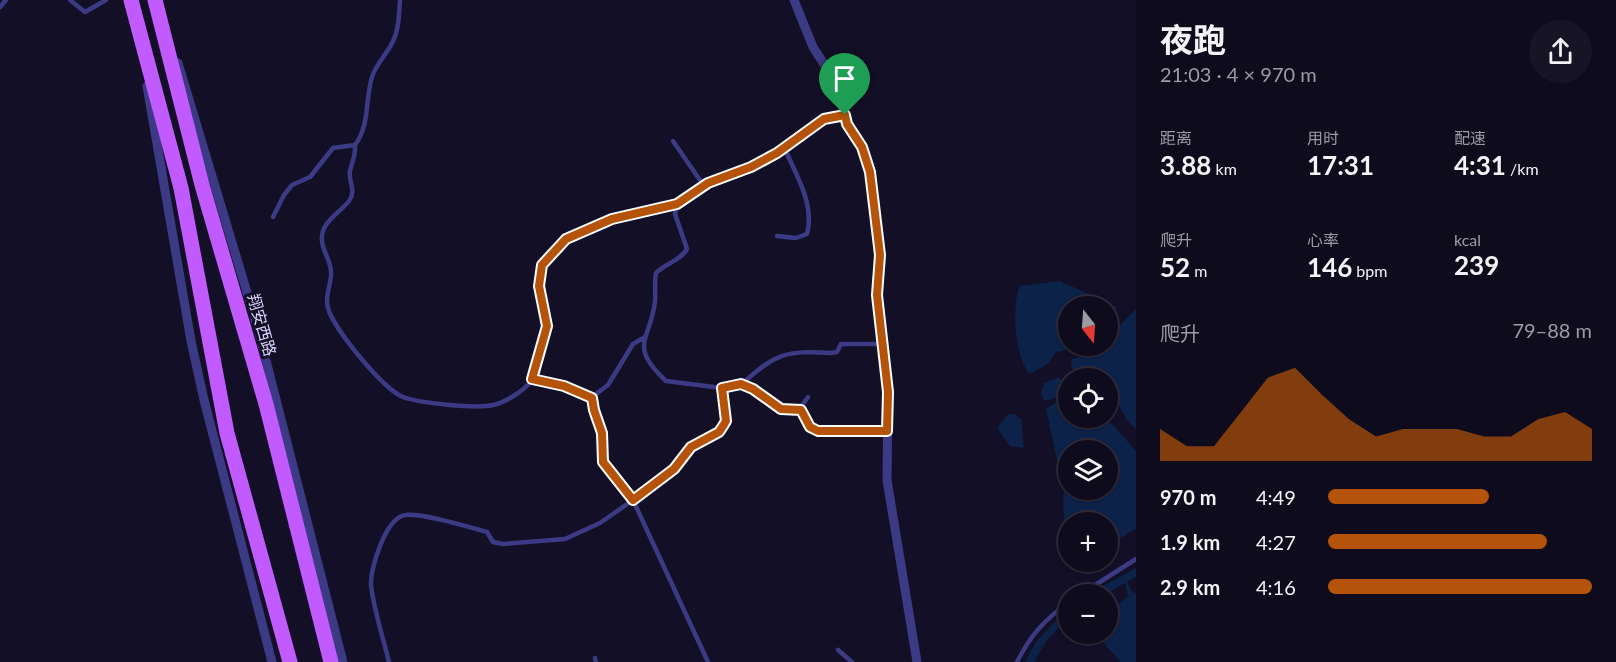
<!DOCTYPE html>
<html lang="zh">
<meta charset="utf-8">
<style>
:root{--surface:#0e0b1c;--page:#171425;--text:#f1f3f6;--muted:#9b9ba3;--line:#2e2b3b;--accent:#b45309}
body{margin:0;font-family:Lato,"Noto Sans SC",sans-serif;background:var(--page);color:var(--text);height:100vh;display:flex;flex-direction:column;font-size:22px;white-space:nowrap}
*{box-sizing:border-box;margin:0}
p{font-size:20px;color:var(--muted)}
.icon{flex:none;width:33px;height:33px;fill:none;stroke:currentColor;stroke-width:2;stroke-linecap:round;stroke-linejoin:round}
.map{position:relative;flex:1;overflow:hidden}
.side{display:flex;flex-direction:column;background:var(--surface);width:480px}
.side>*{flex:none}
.needle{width:39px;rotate:163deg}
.tools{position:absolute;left:1058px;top:296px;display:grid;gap:12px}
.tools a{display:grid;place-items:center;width:60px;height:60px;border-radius:50%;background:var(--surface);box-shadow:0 2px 4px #0004,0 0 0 2px var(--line);font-size:30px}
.pin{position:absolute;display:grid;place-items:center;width:51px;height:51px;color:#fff;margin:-62px -26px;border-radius:50% 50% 50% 0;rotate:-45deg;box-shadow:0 0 6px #0007}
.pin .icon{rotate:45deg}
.round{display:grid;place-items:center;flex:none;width:63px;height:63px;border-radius:32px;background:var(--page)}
.head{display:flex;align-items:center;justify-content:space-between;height:102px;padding:0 24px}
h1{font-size:33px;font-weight:700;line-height:45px}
.metrics{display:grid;grid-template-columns:repeat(3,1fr);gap:9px;height:102px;padding:6px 24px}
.metrics div{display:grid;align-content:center}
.metrics b{font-size:26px;font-weight:700}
.metrics small{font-size:16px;font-weight:400}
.metrics p{font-size:16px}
.chart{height:168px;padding:12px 24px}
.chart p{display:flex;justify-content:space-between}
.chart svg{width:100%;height:108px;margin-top:6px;fill:var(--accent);opacity:.7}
ul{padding:0 24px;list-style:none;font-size:20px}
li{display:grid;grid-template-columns:96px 72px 1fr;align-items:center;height:45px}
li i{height:15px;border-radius:8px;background:var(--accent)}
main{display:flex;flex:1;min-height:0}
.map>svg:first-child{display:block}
.water{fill:#0c2248;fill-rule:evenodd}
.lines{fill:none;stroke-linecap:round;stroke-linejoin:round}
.service{stroke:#3d3a85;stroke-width:4.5}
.minor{stroke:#3d3a85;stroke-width:9}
.primary{stroke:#c25bff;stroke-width:15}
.route-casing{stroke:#fff;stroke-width:12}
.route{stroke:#b45309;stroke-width:8}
.labels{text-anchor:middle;stroke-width:6;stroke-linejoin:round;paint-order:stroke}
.street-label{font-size:16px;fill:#d9d4ff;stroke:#130f26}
</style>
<main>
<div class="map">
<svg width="1136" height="662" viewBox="0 0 1136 662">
<rect width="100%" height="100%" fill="#130f26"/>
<path class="water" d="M1060,281L1117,307L1107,318V306H1068V345H1072L1063,351L1056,352L1048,364L1030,374C1015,360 1011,304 1020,286Z
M1136,309V429L1129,423L1119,406C1104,403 1107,391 1107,378H1080L1071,367L1072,359L1093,353L1100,345H1107V338Z
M1058,377L1066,385C1063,394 1053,401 1044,400L1041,394L1044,383Z
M1068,394V417H1106L1136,451V529L1107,546V522H1068V547L1065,543C1068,527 1061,510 1064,493L1046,409ZM1068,450H1107V489H1068Z
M1008,414H1014L1021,419L1024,448L1010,446L997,428Z
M1136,568V577L1127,582L1132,592L1136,593V662H1121L1094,633H1107V612L1128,597L1125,583L1106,594H1088Z
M1068,608V627L1062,624L1047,640L1034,662H1025L1036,642Z"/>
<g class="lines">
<path class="service" d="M70,0L85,12L106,0
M0,7L6,0
M673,141L704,186
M355,145C356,155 352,162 350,171C348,182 357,190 349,201C339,214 320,222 322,241C323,252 331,261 331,272C332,284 324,295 328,308C333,328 383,389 403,397C419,403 476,409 493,405C504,403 524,391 531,381C536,373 547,334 547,325C545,301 530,277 549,256C554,251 559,244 565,240C593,218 643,211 677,204
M273,217L284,195L292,185L310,177L333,148L355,145C370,125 365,100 372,77C375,66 385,56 391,45C399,32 399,15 400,0
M777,236L796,238L807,234C815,204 796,175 784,147
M645,337L633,344L608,385L592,397C593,411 600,421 602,434C604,444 599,453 604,463C610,476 625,486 633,500L708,662
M532,379L564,386L592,397
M741,385C774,354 786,350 831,353L837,352L841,344H882
M808,397L801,407C801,419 809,426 818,431H887
M801,410L781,409L753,389L741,385L722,388L666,381C627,345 651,340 655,301C656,292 654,283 656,273C666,263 680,261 687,249L675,214L677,204L708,183L740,172L777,152L824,119L845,115
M1081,594L1136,559
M838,650L852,662
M595,658L596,662
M389,662C383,637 374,611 371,585C370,569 386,516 406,515C423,513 468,527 487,532L493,542L503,544L565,539L600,523L633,500L674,469L691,447L719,432L723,426L726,421L722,388
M1017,662C1030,636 1044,620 1068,603"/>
<path class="minor" d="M794,0L813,47L829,72L839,94L847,124L862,147L870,173L880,255L877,295L888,392L887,480L917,662
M178,63L258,329L343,662
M147,86L191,341L204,400L272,662"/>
<path class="primary" d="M131,0L181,188L227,433L290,662
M155,0L202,185L266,404L331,662"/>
</g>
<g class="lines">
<defs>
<path id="route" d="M845,115L847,124L862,147L870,172L880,255L877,295L888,392L887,431H818L810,427L801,410L781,409L753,389L741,384L722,388L726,421L723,426L719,432L691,447L674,469L633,500L603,462L602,433L594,410L592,398L564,386L532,379L547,326L539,286L542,265L566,239L612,219L677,204L708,183L751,167L777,153L824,119Z"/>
</defs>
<use href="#route" class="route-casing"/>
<use href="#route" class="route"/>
</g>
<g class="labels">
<g class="street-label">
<text transform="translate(262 325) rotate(74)" y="6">翔安西路</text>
</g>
</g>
</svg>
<div class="tools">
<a><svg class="needle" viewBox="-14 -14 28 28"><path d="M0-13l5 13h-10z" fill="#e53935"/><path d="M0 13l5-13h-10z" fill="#9b9ba3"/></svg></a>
<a><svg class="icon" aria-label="locate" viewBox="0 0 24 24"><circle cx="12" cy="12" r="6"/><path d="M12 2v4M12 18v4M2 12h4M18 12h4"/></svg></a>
<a><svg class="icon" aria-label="layers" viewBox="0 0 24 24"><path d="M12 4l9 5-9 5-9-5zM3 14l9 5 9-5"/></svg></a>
<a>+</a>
<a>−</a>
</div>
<div class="pin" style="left:845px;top:115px;background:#1e9e55"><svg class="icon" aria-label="arrive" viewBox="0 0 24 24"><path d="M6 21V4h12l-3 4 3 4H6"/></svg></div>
</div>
<section class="side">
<div class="head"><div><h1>夜跑</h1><p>21:03 · 4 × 970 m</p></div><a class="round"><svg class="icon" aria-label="share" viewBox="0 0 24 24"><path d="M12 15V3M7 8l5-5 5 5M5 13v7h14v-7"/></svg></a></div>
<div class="metrics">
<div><p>距离</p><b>3.88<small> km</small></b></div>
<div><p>用时</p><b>17:31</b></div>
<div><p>配速</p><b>4:31<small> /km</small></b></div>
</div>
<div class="metrics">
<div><p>爬升</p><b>52<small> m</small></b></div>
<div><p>心率</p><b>146<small> bpm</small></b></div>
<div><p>kcal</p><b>239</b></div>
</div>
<div class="chart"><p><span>爬升</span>79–88 m</p>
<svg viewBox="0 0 160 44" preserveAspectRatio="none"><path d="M0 44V31L10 38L20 38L30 24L40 10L50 6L60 17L70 27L80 34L90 31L100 31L110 31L120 34L130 34L140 27L150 24L160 31V44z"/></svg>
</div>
<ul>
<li><b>970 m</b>4:49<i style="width:61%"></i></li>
<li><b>1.9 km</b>4:27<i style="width:83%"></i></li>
<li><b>2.9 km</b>4:16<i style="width:100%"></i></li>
</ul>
</section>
</main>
